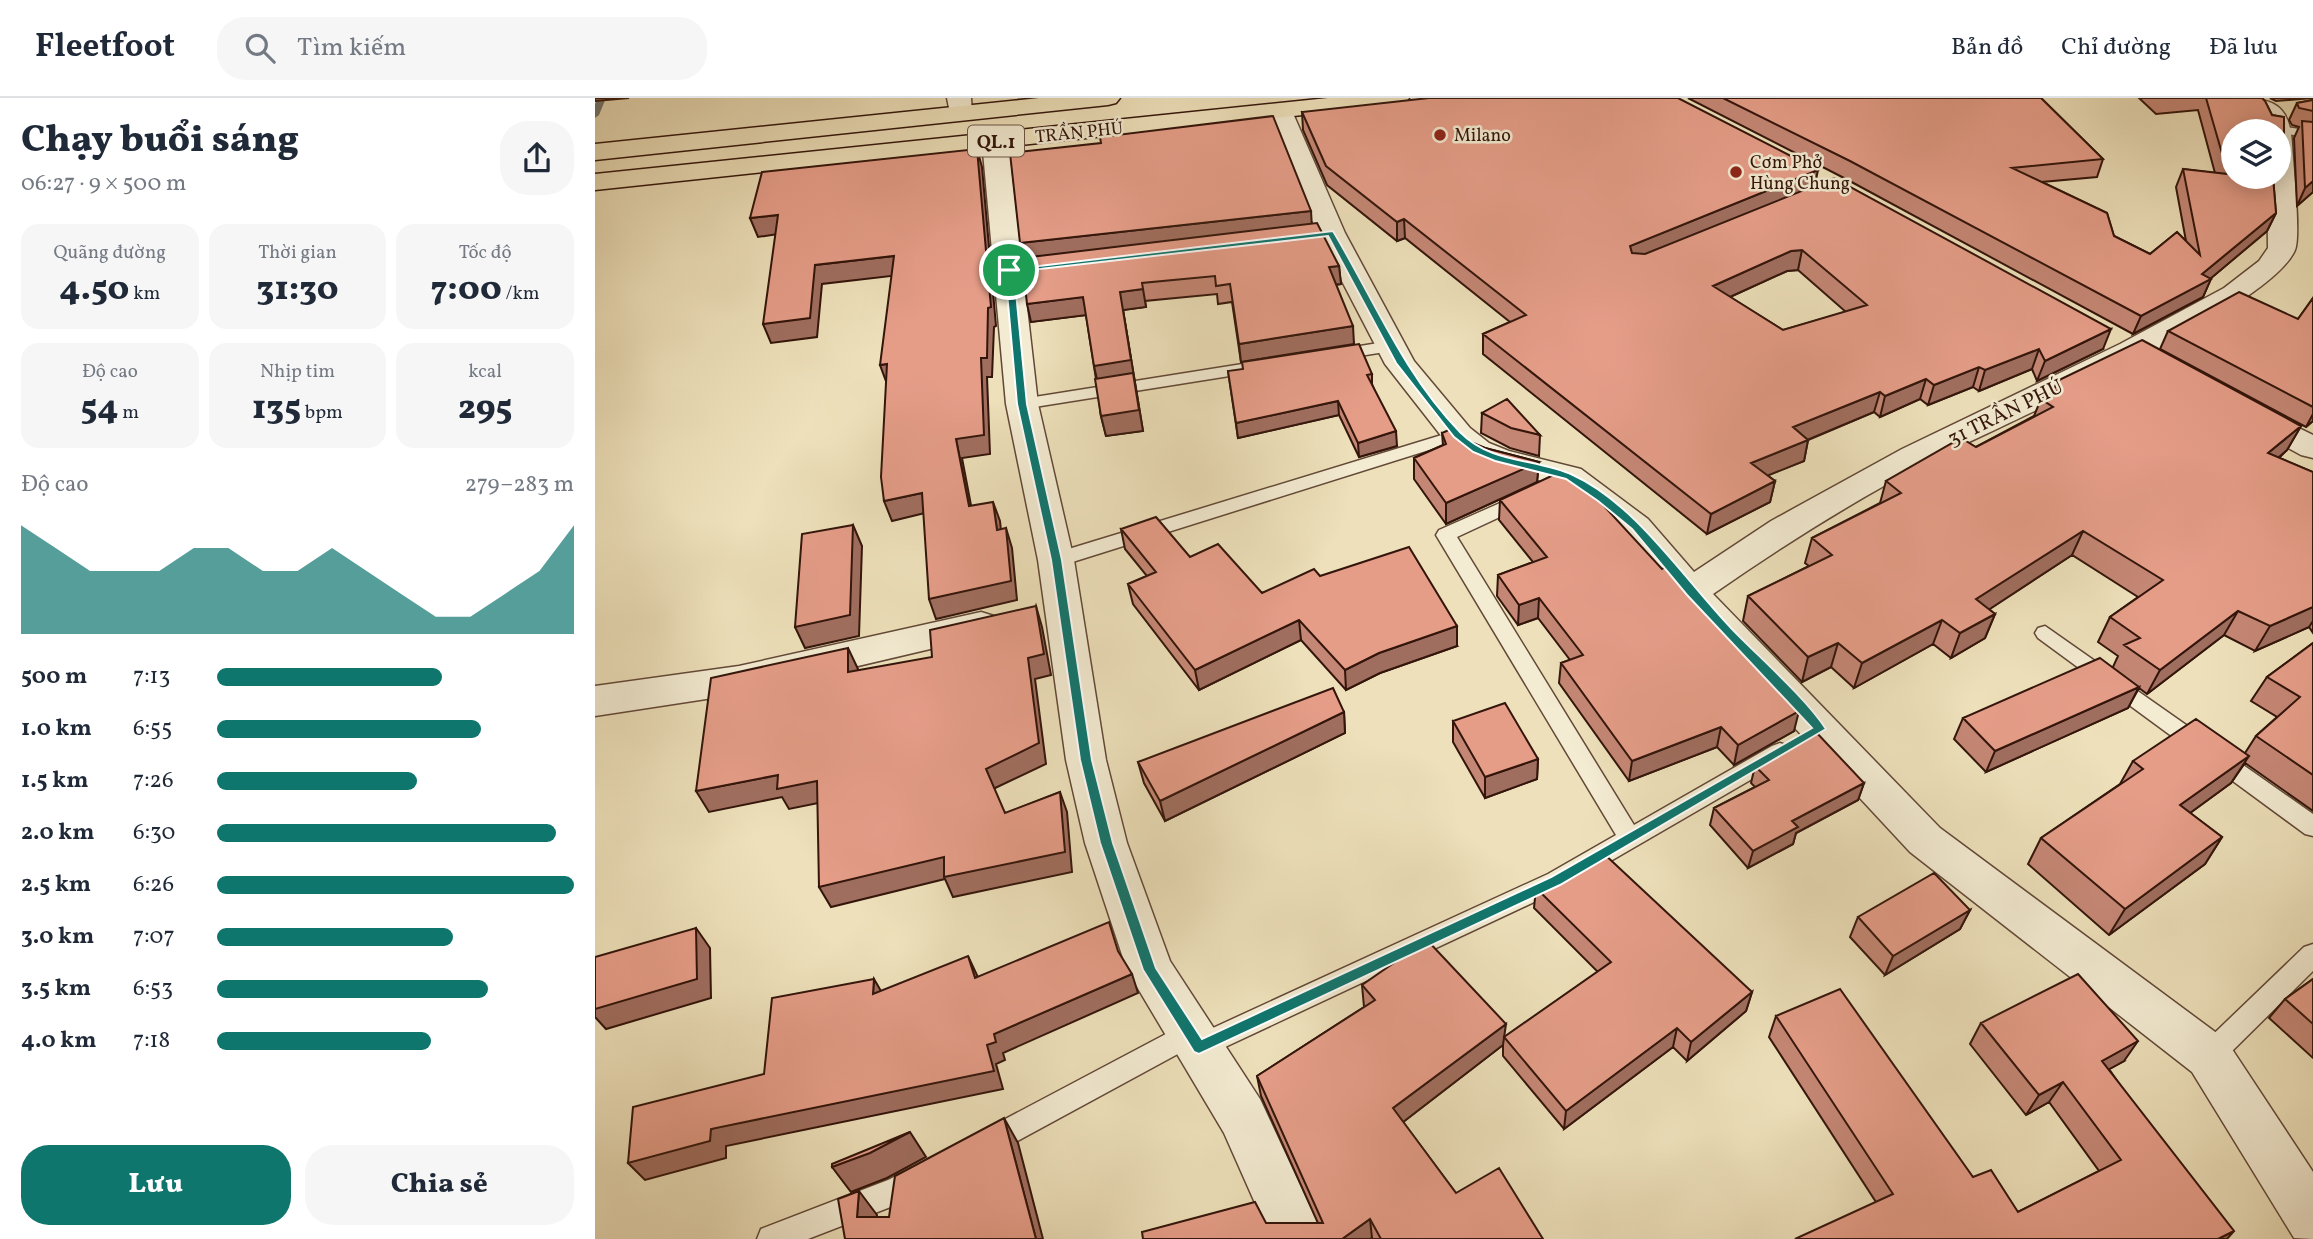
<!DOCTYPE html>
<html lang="vi">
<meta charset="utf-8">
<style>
:root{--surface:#fff;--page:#f6f6f7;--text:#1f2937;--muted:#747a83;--line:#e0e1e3;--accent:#0f766e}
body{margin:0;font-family:Vollkorn,serif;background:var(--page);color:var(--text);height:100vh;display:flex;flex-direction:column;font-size:26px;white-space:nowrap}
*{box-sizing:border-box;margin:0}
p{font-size:23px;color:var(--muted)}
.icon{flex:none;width:38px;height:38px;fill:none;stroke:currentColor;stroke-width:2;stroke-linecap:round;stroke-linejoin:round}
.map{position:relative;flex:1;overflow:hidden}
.panel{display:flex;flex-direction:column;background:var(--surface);width:595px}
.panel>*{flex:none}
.controls{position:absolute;left:1626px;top:21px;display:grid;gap:14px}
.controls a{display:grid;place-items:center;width:70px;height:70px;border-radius:50%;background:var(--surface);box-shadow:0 4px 18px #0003;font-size:35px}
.pin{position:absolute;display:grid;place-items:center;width:60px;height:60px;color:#fff;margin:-30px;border:4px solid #fff;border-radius:50%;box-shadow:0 2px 7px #0007}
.round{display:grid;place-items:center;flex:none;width:74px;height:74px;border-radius:28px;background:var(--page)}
.headline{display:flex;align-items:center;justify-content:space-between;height:119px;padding:0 21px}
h1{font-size:38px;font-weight:800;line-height:52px}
.figures{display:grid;grid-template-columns:repeat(3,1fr);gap:10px;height:119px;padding:7px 21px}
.figures div{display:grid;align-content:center;border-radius:18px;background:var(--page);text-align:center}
.figures b{font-size:35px;font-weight:800}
.figures small{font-size:19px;font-weight:400}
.figures p{font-size:19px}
.chart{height:196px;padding:14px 21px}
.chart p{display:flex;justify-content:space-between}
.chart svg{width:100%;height:126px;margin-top:7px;fill:var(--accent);opacity:.7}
.button{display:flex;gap:14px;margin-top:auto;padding:14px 21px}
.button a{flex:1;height:80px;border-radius:28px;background:var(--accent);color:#fff;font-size:28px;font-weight:800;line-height:80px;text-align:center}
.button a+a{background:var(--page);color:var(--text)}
ul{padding:0 21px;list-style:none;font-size:23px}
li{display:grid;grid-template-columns:112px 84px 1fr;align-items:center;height:52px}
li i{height:18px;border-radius:9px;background:var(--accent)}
header{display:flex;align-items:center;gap:42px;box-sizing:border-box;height:98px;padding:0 35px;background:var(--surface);border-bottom:2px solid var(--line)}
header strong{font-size:33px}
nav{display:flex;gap:38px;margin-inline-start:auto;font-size:24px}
.search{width:490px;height:63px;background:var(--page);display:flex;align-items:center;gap:18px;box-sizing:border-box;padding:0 24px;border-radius:28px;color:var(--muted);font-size:26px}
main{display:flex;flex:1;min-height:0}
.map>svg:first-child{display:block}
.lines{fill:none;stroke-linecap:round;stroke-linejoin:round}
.stream{fill:#717972;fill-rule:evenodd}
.service-casing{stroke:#624837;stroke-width:3}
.minor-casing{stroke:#624837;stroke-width:3}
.tertiary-casing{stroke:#624837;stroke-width:3}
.primary-casing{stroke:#33150b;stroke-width:3}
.service{fill:#f3ebd2;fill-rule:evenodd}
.minor{fill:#f3ebd2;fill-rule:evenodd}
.tertiary{fill:#f3ebd2;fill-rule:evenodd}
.primary{fill:#ede0ba;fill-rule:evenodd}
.wall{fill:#c58775;stroke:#33150b;stroke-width:2;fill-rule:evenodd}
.shaded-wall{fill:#a06e5f;stroke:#33150b;stroke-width:2}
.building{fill:#e59d88;stroke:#33150b;stroke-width:2;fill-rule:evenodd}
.route{fill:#0f766e;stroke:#fff;stroke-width:2;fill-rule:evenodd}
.poi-dot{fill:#8f2418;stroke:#f3ebd2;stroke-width:2.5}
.labels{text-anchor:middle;stroke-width:5;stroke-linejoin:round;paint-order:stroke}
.far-street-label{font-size:18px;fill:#33150b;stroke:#f3ebd2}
.far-poi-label{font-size:18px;fill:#33150b;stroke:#f3ebd2;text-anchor:start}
.shield{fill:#f3ebd2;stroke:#6d5547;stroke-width:2}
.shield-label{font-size:19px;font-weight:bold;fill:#33150b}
.street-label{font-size:21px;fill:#33150b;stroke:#f3ebd2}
</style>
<header>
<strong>Fleetfoot</strong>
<div class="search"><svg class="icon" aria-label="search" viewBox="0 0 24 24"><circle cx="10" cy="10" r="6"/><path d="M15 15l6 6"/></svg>Tìm kiếm</div>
<nav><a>Bản đồ</a><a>Chỉ đường</a><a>Đã lưu</a></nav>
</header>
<main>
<section class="panel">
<div class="headline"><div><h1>Chạy buổi sáng</h1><p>06:27 · 9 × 500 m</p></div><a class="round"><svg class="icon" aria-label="share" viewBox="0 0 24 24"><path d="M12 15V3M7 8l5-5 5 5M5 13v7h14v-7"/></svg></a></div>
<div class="figures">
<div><p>Quãng đường</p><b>4.50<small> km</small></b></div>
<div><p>Thời gian</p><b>31:30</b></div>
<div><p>Tốc độ</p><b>7:00<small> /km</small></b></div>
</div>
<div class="figures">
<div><p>Độ cao</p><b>54<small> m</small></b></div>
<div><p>Nhịp tim</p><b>135<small> bpm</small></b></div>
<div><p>kcal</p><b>295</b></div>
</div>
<div class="chart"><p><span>Độ cao</span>279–283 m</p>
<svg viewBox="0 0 160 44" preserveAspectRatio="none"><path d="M0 44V6L10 14L20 22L30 22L40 22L50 14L60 14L70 22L80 22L90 14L100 22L110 30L120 38L130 38L140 30L150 22L160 6V44z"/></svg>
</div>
<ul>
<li><b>500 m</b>7:13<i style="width:63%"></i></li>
<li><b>1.0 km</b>6:55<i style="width:74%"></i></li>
<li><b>1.5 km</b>7:26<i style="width:56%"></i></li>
<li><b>2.0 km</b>6:30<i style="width:95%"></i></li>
<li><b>2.5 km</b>6:26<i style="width:100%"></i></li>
<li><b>3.0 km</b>7:07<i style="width:66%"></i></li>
<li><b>3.5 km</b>6:53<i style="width:76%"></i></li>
<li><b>4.0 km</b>7:18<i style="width:60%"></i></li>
</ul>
<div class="button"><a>Lưu</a><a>Chia sẻ</a></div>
</section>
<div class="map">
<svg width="1718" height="1141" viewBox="0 0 1718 1141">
<rect width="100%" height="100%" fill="#ede0ba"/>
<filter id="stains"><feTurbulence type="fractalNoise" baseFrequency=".00286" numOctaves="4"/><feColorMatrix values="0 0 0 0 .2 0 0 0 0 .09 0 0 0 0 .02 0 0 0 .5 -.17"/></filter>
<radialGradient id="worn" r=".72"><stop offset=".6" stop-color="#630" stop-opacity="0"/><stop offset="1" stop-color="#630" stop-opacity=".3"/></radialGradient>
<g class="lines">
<path class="stream" d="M3,0H11L4,17L0,20V6Z"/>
<defs>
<path id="service" d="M1684,28L1718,33V41L1678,33Z
M796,243L802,244V252L740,262L732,257L740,252Z
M660,264L666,265L668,269L666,273L427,311L418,306L427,301Z
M863,332L872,337L869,341L468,467H454L451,462L454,457Z
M930,394L939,400L937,404L862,439L1039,727L1177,648L1185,645L1193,648L1196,654L1193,660L969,790L613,957L604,961L595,957L592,951L402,1054L392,1058L382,1054L378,1045L382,1036L586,928L595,924L604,928L607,935L953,776L1021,737L841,437L844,432Z
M1450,528L1718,716V738L1710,736L1443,540L1440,535L1443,530Z
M1718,846V873L1623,967L1614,970L1605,967L1601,958L1605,949L1709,849Z
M323,1067L333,1071L337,1081L333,1091L311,1103L213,1141H162L166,1131L293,1082Z"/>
<path id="minor" d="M1642,0C1677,0 1695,6 1697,46C1698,66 1706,137 1700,152C1675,212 1400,329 1331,365C1257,404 1187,448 1118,496L1345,730L1631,942L1718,1074V1141L1699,1140L1597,974L1315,754L1082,503L1029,437L962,387L891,368L870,359L851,344L790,266L722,135L673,13L676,8H694L697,13L750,135L819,263L875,330L894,345L914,353L986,371L1053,421L1099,474L1176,423L1307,351L1525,246L1629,190L1664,163L1673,150L1672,79H1684V33H1672L1665,18Z
M400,35L409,38L413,43L443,306L479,462L511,662L532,745L575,863L665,1001L730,1141H676L629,1035L532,872L490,745L471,662L443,462L411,306L387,43L391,38Z
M1653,305L1718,337V360L1706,357L1642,322L1637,315L1642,308Z
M386,514L399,518L405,527L399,536L144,596L0,618V588L144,568Z"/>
<path id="tertiary" d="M352,0H376L377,15L374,20H356Z"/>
<path id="primary" d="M444,0H525L521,5L513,7L0,62V46Z
M733,0H814L810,5L802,7L0,92V76Z"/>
</defs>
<use href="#service" class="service-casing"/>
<use href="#minor" class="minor-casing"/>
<use href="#tertiary" class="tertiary-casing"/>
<use href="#primary" class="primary-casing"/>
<use href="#service" class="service"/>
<use href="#minor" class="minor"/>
<use href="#tertiary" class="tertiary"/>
<use href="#primary" class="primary"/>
</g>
<path class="wall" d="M1093,0H1446L1508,61L1502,79L1447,84L1512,115L1519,138L1555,156L1582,134L1591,143L1581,89L1588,71L1620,75L1603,12L1561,16L1544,0H1667L1670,3L1677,17L1689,19V59L1684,72V33H1638V79H1678L1681,115L1672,133L1616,180L1608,199L1538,236L1251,81Z
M1675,0H1718L1681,3Z
M1718,2V94L1702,108L1699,40L1704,29L1697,27L1694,22L1702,5Z
M707,14L1220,88L1508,251L1442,283L1437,271L1384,293L1378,289L1333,307L1325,301L1285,319L1279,314L1213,342L1209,363L1172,377L1180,383L1175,404L1112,436L888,256V236L915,224L810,140L802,143L732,87L708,32ZM1203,172L1251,214L1188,232L1135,199L1192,173Z
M717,126L744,168L746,186L741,187L759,246L646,264L637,204L623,206L622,196L550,203L551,209L528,212L548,333L511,338L506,318L501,281L491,217L436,224L429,160L425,145Z
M1718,200V323L1711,329L1565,251L1573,233L1703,221Z
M633,273L777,276V286L802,348L764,359L744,317L643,340Z
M1462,283L1706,328L1692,352L1684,360L1718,374V535L1714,529L1660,553L1629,537L1552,596L1544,590L1533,610L1391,674L1359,641L1368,620L1518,569L1523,558L1503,544L1515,519L1543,499L1477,457L1394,511L1400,516L1390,540L1356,560L1338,546L1259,590L1236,569L1207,584L1148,523L1153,498L1214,468L1210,465L1217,440L1285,405L1291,383L1381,349L1439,318L1446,301L1458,295Z
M887,315L945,337L944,358L915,350L886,335Z
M847,335L890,350L944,364L942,384L1199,633L1139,667L1122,649L1034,683L964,585L966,565L975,562L943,520L923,527L902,498L903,477L938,464L904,422L905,402L921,394L851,426L819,381V360L848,347Z
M526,431L595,459L667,495L725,478L862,548L785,575L751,592L706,542L604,592L538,506L533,486L552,478L530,451Z
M1718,545V713L1650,665L1636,685L1595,715L1627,739L1610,766L1514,837L1433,766L1446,740L1525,686L1538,663L1650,655L1661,638L1682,619L1656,603L1672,579Z
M749,614L750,635L570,723L549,685L543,664Z
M858,623L943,661L942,681L890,700L858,644Z
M1160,668L1269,685L1263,702L1201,735L1198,746L1153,770L1115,727L1119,710L1160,689L1156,685Z
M941,790L1157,894L1151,913L1092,963L1078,949L969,1031L908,958V947L808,1024L861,1095L948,1141H777V1140L775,1141H548L671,1125H723L666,998L662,978L769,909L767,887L910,939L1003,874L939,810Z
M1375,812L1365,831L1290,877L1255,839L1263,819Z
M1718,881V960L1674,920L1690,901Z
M1181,918L1378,1079L1423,1114L1504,1073L1454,1004L1431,1017L1375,946L1386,925L1529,963L1514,971L1632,1141L1281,1104L1174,939Z"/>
<path class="shaded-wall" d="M0,0H34L0,3Z
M382,51L387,69L401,228L399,229L397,279H392L395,356L367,360L380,428L374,408L361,341L386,260Z
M1689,59L1684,72V60Z
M1223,72L1219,91L1033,168L1035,148Z
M1718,83V94L1702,108L1710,90Z
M716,113L717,130L429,163L425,145Z
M1681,115L1672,133L1615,181H1616L1608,199L1538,236L1546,218L1607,176Z
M183,117L190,135L163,139L155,120Z
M809,121L810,140L802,143V124Z
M1207,152L1203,172L1192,173L1115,208L1118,188L1196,153Z
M299,158L305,177L227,186L222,239L176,245L168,226L220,167Z
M744,168L746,186L735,187L734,169Z
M548,191L551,209L528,212L548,333L511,338L506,318L503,286L499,268L525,194Z
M488,199L492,217L436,224L432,206Z
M758,228L759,246L646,264L644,246Z
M1516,231L1508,251L1442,283L1450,263Z
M1444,251L1437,271L1384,293L1390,272Z
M292,266V286L285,267Z
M1384,269L1378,289L1333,307L1339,287Z
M1331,281L1325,301L1285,319L1290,298Z
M1285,294L1279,314L1193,350L1198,329Z
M743,303L744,317L643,340L641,325Z
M1718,316V323L1711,329Z
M1706,328L1692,352L1660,380L1673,355Z
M801,333L802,348L764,359L763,345Z
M1213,342L1209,363L1152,386L1156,365Z
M944,364L942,384L851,426V405Z
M1180,383L1175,404L1112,436L1116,416Z
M327,395L334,414L297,423L289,403Z
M398,404L405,423L408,452L402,432Z
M258,427L267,448L264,538L210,550L200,529Z
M411,430L417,450L422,502L341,521L334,501Z
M1488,433L1477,457L1372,526L1381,501Z
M944,500L943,520L923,527L924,507Z
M441,508L447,529L456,577L440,581L451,666L398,691L391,671Z
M1718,509V523L1714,529L1660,553L1675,528Z
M1643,513L1629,537L1552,596L1565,572Z
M1400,516L1390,540L1356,560L1365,535Z
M704,522L706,542L604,592L600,572Z
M1347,522L1338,546L1259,590L1267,565Z
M862,528V548L785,575L751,592L750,572L784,555Z
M1243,545L1236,569L1207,584L1213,559Z
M253,550L263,571L262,595L253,574Z
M1544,589L1533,610L1391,674L1400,653Z
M1204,613L1199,633L1139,667L1143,647Z
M749,614L750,635L570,723L565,703Z
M1126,629L1122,649L1034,683L1037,663Z
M1654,658L1636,685L1569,734L1585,707Z
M943,661L942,681L890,700V679Z
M183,677L222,683L233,703L194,711L187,699L114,714L101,693Z
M1269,685L1263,702L1201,735L1198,746L1153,770L1158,753L1197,723Z
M465,694L472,714L477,774L358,799L350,781L236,809L224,789Z
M1627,739L1610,766L1514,837L1530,811Z
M1375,812L1365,831L1290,877L1298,858Z
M101,830L115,850L116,900L11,931L0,919V911Z
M373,858L382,877L389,899L380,880Z
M537,876L543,895L408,955L410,962L401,966L408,991L131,1048V1060L50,1082L33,1065L116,1031L392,947L399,936Z
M279,881L290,900L278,896Z
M1157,894L1151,913L1092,963L1096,944Z
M911,926L908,947L799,1031L798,1010Z
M1082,930L1078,949L969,1031L971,1013Z
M1543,943L1529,963L1493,983L1507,963Z
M1468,984L1454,1004L1431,1017L1444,997Z
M409,1020L423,1045L448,1141H441Z
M315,1034L331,1059L292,1080L256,1094L237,1069Z
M264,1093L282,1117L280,1141L262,1119Z
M775,1121L777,1140L775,1141H747Z
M1639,1133L1632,1141H1623Z"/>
<path class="building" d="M834,0H1083L1223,72L1035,148L1037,155L1050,156L1239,80L1516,231L1450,263L1444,251L1390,272L1384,269L1339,287L1331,281L1290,298L1285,294L1198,329L1213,342L1156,365L1180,383L1116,416L888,236L931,217L809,121L802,124L731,68L707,14ZM1207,152L1272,207L1188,232L1118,188L1196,153Z
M1128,0H1446L1508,61L1417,70L1512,115L1519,138L1555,156L1582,134L1605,157L1588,71L1633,76L1611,0H1667L1670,3L1677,17L1689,19V59L1684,60V33H1638V79H1678L1681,115L1607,176L1616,181L1546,218L1255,63Z
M1718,2V13L1704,10L1702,5Z
M678,18L716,113L425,145L415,55L506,45L505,39Z
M1707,23L1718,24V83L1710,90Z
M382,51L396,209L393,210L392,260H386L389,337L361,341L374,408L398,404L402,432L411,430L416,483L334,501L327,395L289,403L286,379L292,266L285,267L299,158L220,167L215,220L168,226L183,117L155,120L167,74Z
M722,125L744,168L734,169L758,228L644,246L635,186L621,188L620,178L547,185L548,191L525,194L536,262L499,268L488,199L432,206L427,160Z
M1644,194L1703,221L1718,200V309L1573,233Z
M1547,242L1706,328L1673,355L1718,374V509L1675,528L1643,513L1565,572L1529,547L1545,540L1515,519L1568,482L1488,433L1381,501L1400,516L1365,535L1347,522L1267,565L1243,545L1213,559L1153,498L1237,457L1217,440L1306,395L1291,383L1366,340L1381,349L1458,309L1446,301L1466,291L1462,283Z
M764,246L777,276L772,277L801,333L763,345L743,303L641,325L633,273L648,271L647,264Z
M538,275L544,312L506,318L500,281Z
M912,301L945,337L916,330L887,315Z
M856,331L869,341L890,350L944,364L851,405L819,360L851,346L847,335Z
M967,373L997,395L1067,471L1070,469L1115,521L1204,613L1143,647L1126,629L1037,663L966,565L988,557L944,500L924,507L903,477L952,459L905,402Z
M561,419L595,459L623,446L667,495L719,471L725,478L814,449L862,528L784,555L750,572L704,522L600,572L533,486L561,474L526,431Z
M258,427L255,517L200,529L207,436Z
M441,508L449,556L433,560L444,645L391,671L410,715L465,694L470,754L349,779V759L224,789L222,683L182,691L183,677L101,693L116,580L253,550V574L337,559L335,532Z
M1718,545V677L1661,638L1705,599L1672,579Z
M1505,560L1544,589L1400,653L1368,620Z
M738,590L749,614L565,703L543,664Z
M910,605L943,661L890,679L858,623Z
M1601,621L1654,658L1585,707L1627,739L1530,811L1446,740L1548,671L1538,663Z
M1220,633L1269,685L1197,723L1203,729L1158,753L1119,710L1174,682L1160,668Z
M1006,753L1157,894L1096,944L1082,930L971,1013L909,939L1016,864L941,790Z
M1339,775L1375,812L1298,858L1263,819Z
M514,824L523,853L537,876L399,936L401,944L392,947L399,973L116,1031L115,1043L33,1065L38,1009L169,976L177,900L279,881L278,896L373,858L380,880Z
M101,830L102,881L0,911V859Z
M832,842L911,926L798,1010L861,1095L904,1070L948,1141H786L775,1121L747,1141H548L547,1134L660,1104L671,1125H728L662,978L780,902L767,887Z
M1483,876L1543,943L1507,963L1639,1133L1623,1141H1200L1298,1096L1181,918L1245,891L1378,1079L1396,1072L1423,1114L1526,1062L1468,984L1444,997L1386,925Z
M1718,881V926L1690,901Z
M409,1020L441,1141H250L243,1101L264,1093L262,1119H294L300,1078Z
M315,1034L275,1055L237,1069V1066Z"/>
<path class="route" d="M738,133C780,203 808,275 865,334C896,366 941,360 978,377C1040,405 1090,482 1137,531C1164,559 1211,600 1231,631L965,787L604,956L599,954L548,872L505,745L485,662L456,462L422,306L410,172ZM733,138L801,265L859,339L878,354L900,363L971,381L1003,403L1037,431L1092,497L1217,630L956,779L607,941L561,870L518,745L497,662L467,462L432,306L419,174Z"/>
<g class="poi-dot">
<circle cx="845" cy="37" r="7"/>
<circle cx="1141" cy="74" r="7"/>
</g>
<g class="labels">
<g class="far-street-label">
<text transform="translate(484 34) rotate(-6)" y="6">TRẦN PHÚ</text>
</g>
<g class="far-poi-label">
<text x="859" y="43">Milano</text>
<text x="1155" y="70">Cơm Phở<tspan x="1155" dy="21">Hùng Chung</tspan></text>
</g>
<rect class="shield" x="373" y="27.5" width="56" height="31" rx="5"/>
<g class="shield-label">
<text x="401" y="50">QL.1</text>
</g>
<g class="street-label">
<text transform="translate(1410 314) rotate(-26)" y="7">31 TRẦN PHÚ</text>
</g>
</g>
<rect width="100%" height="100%" filter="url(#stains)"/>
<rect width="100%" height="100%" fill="url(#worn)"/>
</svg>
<div class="controls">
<a><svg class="icon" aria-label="layers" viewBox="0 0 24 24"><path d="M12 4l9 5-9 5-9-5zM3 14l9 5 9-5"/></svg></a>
</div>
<div class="pin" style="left:414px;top:172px;background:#1e9e55"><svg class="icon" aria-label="arrive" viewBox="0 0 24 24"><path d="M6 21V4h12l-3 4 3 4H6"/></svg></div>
</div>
</main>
